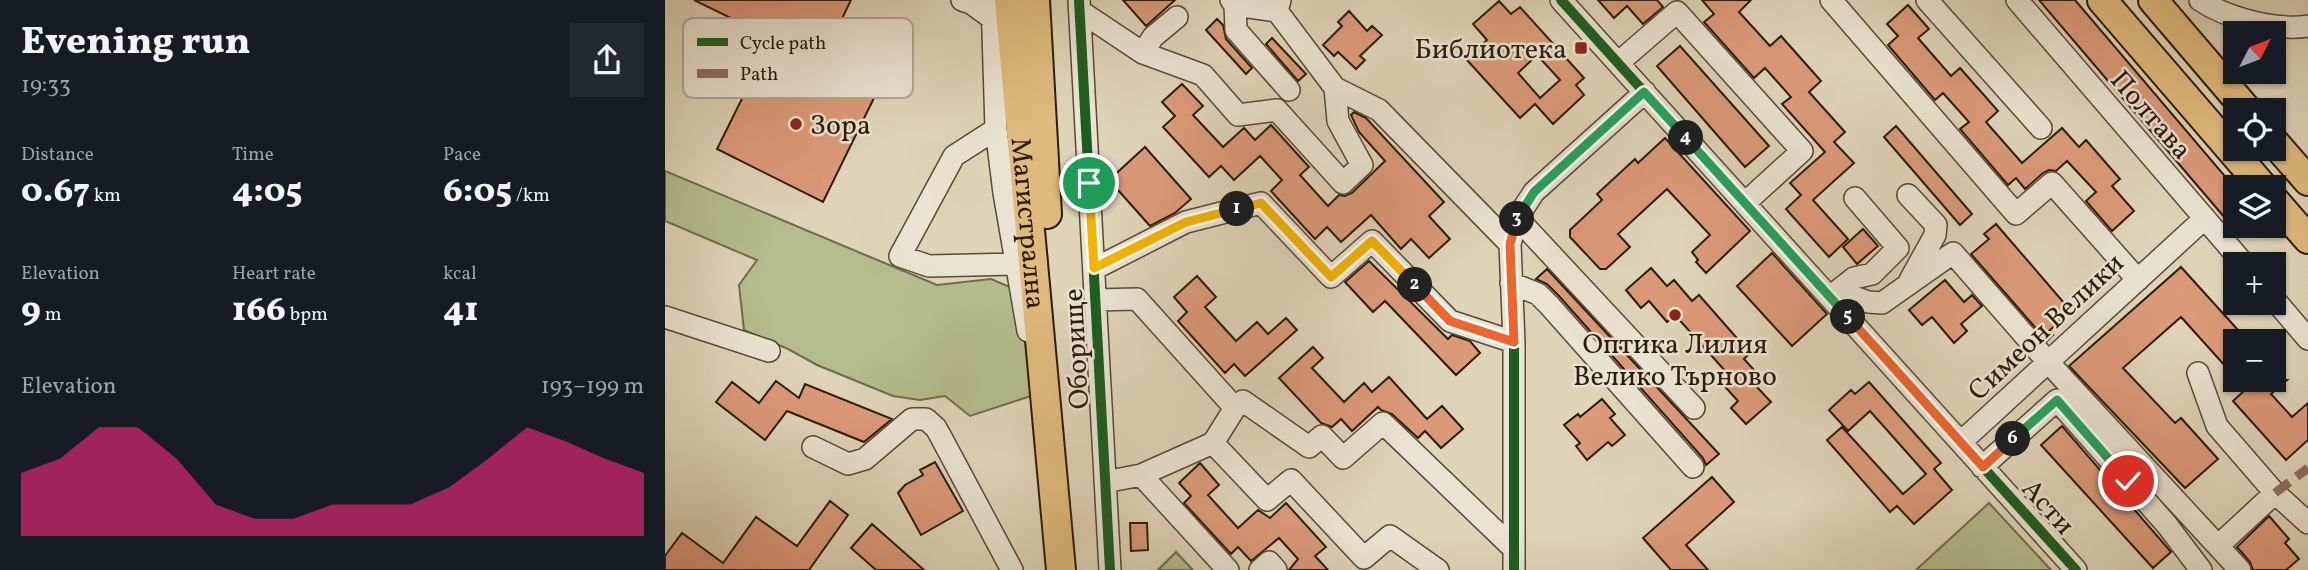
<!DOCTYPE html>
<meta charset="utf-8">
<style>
:root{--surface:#171b24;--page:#242831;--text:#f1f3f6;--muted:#9ea1a6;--accent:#db2777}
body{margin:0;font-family:Vollkorn,serif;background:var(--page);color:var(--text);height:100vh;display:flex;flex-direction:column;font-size:26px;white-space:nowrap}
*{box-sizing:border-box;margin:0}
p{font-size:23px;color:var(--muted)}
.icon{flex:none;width:38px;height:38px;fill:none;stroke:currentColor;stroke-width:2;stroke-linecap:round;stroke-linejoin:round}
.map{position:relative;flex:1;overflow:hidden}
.drawer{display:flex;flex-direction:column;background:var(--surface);width:665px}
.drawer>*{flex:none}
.needle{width:46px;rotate:48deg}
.tools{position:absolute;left:1558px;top:21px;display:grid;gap:14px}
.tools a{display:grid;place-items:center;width:63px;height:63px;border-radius:0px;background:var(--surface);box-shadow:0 2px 5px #0004;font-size:35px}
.pin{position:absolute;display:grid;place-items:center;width:60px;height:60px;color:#fff;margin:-30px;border:4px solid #fff;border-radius:50%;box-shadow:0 2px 7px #0007}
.km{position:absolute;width:35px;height:35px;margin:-18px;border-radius:50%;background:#222;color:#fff;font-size:19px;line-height:35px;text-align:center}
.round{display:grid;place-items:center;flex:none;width:74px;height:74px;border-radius:0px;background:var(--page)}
.head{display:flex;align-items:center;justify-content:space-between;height:119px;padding:0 21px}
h1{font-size:38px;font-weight:800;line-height:52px}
.stats{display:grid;grid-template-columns:repeat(3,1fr);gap:10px;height:119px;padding:7px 21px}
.stats div{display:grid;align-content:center}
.stats b{font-size:35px;font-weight:800}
.stats small{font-size:19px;font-weight:400}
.stats p{font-size:19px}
.chart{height:196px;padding:14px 21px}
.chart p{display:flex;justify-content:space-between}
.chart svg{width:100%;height:126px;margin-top:7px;fill:var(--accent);opacity:.7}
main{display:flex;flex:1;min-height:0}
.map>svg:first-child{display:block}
.green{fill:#b4bc8d;stroke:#6f6c4c;stroke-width:2}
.building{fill:#dc9978;stroke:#2a1c0c;stroke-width:2;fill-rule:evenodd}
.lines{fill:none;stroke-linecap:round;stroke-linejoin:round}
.minor-casing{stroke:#574a37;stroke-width:24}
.major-casing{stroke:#2a1c0c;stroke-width:32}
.minor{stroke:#eae3d1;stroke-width:21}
.major{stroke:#e0ba7c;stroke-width:28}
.quiet{stroke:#8d6e63;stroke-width:9;stroke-dasharray:18 9;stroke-linecap:butt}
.cycleway-casing{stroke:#eae3d1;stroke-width:15}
.cycleway{stroke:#1b5e20;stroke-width:10}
.split-1-casing{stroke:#fff;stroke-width:14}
.split-2-casing{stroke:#fff;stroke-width:14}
.split-3-casing{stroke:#fff;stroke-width:14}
.split-4-casing{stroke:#fff;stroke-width:14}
.split-5-casing{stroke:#fff;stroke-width:14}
.split-6-casing{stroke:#fff;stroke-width:14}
.split-7-casing{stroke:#fff;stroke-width:14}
.split-1{stroke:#f5b400;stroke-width:9}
.split-2{stroke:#f5b400;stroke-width:9}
.split-3{stroke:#f0652b;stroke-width:9}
.split-4{stroke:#22a559;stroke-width:9}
.split-5{stroke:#22a559;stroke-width:9}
.split-6{stroke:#f0652b;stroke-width:9}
.split-7{stroke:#22a559;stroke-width:9}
.poi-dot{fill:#8f2418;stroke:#eae3d1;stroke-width:2.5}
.labels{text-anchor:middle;stroke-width:5;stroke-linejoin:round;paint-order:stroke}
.poi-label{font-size:28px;fill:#2a1c0c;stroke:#eae3d1;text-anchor:end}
.street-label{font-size:28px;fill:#2a1c0c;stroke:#eae3d1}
.key{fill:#eae3d1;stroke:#b0a796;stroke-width:2}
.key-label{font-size:19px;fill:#2a1c0c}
</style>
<main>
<section class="drawer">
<div class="head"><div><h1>Evening run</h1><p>19:33</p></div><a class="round"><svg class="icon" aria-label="share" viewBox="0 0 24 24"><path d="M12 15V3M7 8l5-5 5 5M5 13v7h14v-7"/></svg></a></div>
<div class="stats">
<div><p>Distance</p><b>0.67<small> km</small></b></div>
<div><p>Time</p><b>4:05</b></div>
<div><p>Pace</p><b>6:05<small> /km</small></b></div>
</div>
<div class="stats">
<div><p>Elevation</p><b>9<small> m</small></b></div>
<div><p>Heart rate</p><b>166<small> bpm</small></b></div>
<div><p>kcal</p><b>41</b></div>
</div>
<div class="chart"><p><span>Elevation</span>193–199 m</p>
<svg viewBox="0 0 160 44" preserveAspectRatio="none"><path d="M0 44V22L10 17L20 6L30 6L40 17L50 33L60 38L70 38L80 33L90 33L100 33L110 27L120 17L130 6L140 11L150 17L160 22V44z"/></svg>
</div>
</section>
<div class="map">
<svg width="1643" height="570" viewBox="0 0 1643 570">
<rect width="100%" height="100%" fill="#dfd4b8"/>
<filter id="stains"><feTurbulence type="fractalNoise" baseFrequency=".00286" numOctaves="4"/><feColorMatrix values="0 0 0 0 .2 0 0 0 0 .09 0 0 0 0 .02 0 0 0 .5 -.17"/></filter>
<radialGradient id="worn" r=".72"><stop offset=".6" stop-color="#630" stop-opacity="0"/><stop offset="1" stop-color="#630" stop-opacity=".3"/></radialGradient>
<path class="green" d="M0,171L272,285L326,279L345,287L356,302L369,395L305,416L280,396L255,400L228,396L152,365L123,349L79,330L74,285L92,260L0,221Z
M1324,503L1386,570H1251Z
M511,552L528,570H493Z"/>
<path class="building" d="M29,0H186L152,70L209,98L158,202L52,149L107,38Z
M458,0H510L481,26Z
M933,0H992L998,7L978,24L962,6L949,18Z
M1037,0H1086L1074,12L1105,46L1116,36L1156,81L1144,92L1180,132L1169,142L1189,163L1148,200L1183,239L1164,257L1121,209L1136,195L1125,183L1160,152L1117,104L1126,97L1100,68L1089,78L1039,22L1049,14Z
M1374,0H1410L1570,188V209L1560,218Z
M834,1L846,14L855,7L919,78L911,85L919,95L888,124L870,104L855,118L801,59L822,40L808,24ZM872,55L895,80L875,98L853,73Z
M1243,5L1264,29L1253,38L1286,76L1295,68L1333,111L1321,122L1357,163L1397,128L1414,147L1421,140L1455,179L1447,186L1469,211L1447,231L1421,201L1431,192L1402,161L1391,171L1384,170L1378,173L1360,189L1351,178L1343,185L1295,129L1304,122L1278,93L1270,100L1223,45L1233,36L1222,24Z
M684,11L702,31L707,26L717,35L695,56L700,60L691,69L673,52L669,56L658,45L677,26L673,22Z
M552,19L558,25L561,39L587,68L581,74L541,30Z
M607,38L641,74L633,81L601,44Z
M1015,46L1104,146L1080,167L992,66Z
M517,84L538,106L528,115L558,147L579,128L590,140L606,125L644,167L635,175L663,206L674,195L680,196L687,193L720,161L694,132L686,115L689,112L701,118L779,202L764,216L785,239L764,258L746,239L736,249L706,215L676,242L662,227L650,239L606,191L617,180L595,156L569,180L556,166L544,177L498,127L510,116L497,102Z
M1231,126L1307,214L1295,225L1219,137Z
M1000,138L1085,231L1041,273L1031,262L1033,260L1027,252L1045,235L1002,189L953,234L965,247L941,269H935L905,237V230L937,200L932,194L970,159L973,163Z
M480,147L526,199L510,213L485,226L444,180Z
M1331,224L1406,311L1384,331L1388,335L1382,341L1306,254L1324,239L1319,234Z
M1198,229L1213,246L1192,264L1178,247Z
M1107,253L1162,314L1127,346L1072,286Z
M704,261L783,339L787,335L805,341L815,353L791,375L720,301L708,312L680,282Z
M1516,267L1583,341H1570V377L1516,317L1458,368L1510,423L1516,418L1553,459L1520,488L1404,366Z
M986,268L1002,286L1009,280L1027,301L1034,295L1085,353L1079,359L1098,380L1091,386L1106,402L1081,424L1066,408L1073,401L1054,380L1062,373L1010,315L1002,322L984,301L976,308L961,290Z
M882,269L1054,454L1041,465L1038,458L894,296L882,284L871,279Z
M532,276L551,297L540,307L571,341L592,322L603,334L621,318L632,330L580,376L569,364L560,373L513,321L522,312L509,297Z
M1280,280L1299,302L1307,295L1317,306L1296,324L1302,331L1289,343L1267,317L1257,325L1244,310Z
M648,347L658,358L647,368L679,402L699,383L707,392L724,377L762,419L777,406L798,429L776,448L760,431L753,438L727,414L716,410L713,407L687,431L676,419L667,427L656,423L614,378Z
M1573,380H1622L1606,394L1627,417L1643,403V440L1621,460L1568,401L1581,389Z
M111,381L134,398L140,384L227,419L199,442L122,411L100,440L51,402L67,382L94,403Z
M1204,382L1276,463L1269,469L1287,490L1249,524L1232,506L1225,512L1162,440L1177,427L1238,494L1261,474L1205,411L1183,431L1164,410L1186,390L1190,394Z
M937,399L950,414L945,418L960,435L947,446L943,442L922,460L911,446L915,443L899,425L913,414L915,417Z
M1397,426L1506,552L1488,568L1376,445Z
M270,462L298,511L256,535L233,493L240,485L258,475L255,470Z
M535,463L554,485L543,495L573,528L593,510L605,518L621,503L661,547L650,556L663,570H624L633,559L614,538L586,561L573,547L566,554L519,503L526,496L514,483Z
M1047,477L1069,502L1021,545L1043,570H1006L978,538Z
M165,501L183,515L144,570H0V556L17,533L58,563L91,517L132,546Z
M1604,516L1624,539L1620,543L1634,559L1621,570H1588L1585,562L1572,547Z
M465,523H482L483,550L466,551Z
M207,524L259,570H211L186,548Z"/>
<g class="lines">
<defs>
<path id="minor" d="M297,0L306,3L328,19
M327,0L331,129L339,193L363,331
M414,0L445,570
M566,0L570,5L612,11
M615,0L612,11L670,88L714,110L845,244
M896,0L1411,570
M1166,0L1351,214L1387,183L1473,280
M1262,0L1376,128
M1352,0L1579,264
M1535,0C1561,18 1611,31 1643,26
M570,5L571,30L624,90
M415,11L478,53L538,75L573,115L612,110L678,183L697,165L673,121L670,88
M478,53L488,37L512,17
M953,63L1012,12L1137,151L1080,203
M331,129L289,156L235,256L264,266L350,264
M1243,195L1271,225L1270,235L1245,280
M852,218L1029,408
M429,269L521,222L596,203L666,277L707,241L785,321L849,342
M846,283L873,294L884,305L1028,467
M1173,291L1203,302L1217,303L1288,253L1383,362L1575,570
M1165,297L1189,278L1207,274L1233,248L1190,198
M1608,298L1643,339
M430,300L472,299L570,408L578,401L644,447L657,436L678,458L718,423L848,548
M0,317L104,351
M1533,373L1552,426L1610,493L1643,523
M1296,442L1540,218
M548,443L570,408
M148,447L183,464L200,459L247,419H261L271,428L276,437L347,570
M1317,467L1392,400L1502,525L1536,570
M476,475L548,443L602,500L626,480L699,558L725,536L773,570
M440,482L476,475L563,570
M1554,545L1610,493
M595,570L604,562L611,570
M849,570V342L845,244L852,218L869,192L980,92"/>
<g id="major">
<path id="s1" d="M344,0L396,570"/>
<path d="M370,0L382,214"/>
<path d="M1437,0L1598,187"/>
<path d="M1488,0L1582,110"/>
<path d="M1608,141L1643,181"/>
<path d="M1608,199L1643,239"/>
</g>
</defs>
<use href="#minor" class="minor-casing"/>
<use href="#major" class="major-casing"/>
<use href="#minor" class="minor"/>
<use href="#major" class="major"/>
<path class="quiet" d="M1610,493L1643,468"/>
<defs>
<path id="cycleway" d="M414,0L445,570
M896,0L1411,570
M849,570V342L845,244L852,218L869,192L980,92"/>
</defs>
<use href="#cycleway" class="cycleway-casing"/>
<use href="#cycleway" class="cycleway"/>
</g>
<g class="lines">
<defs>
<path id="split-1" d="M424,183L429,268L521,222L572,209"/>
<path id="split-2" d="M572,209L596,203L666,277L707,241L750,285"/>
<path id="split-3" d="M750,285L785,321L849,342L845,244L852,219"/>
<path id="split-4" d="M852,219L869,192L979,92L1021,138"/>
<path id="split-5" d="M1021,138L1183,317"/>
<path id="split-6" d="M1183,317L1318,467L1348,439"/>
<path id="split-7" d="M1348,439L1392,400L1463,481"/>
</defs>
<use href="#split-1" class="split-1-casing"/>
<use href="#split-2" class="split-2-casing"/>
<use href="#split-3" class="split-3-casing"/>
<use href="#split-4" class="split-4-casing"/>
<use href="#split-5" class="split-5-casing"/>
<use href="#split-6" class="split-6-casing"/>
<use href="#split-7" class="split-7-casing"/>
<use href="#split-1" class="split-1"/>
<use href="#split-2" class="split-2"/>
<use href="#split-3" class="split-3"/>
<use href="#split-4" class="split-4"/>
<use href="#split-5" class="split-5"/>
<use href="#split-6" class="split-6"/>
<use href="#split-7" class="split-7"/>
</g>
<g class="poi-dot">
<rect x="909" y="41" width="14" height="14" rx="3.5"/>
<circle cx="131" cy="124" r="7"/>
<circle cx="1010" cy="315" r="7"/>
</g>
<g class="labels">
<g class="poi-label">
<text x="902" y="58">Библиотека</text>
<text x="145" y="134" text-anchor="start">Зора</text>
<text x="1010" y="353" text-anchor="middle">Оптика Лилия<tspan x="1010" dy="32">Велико Търново</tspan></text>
</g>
<g class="street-label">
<text transform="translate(1487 114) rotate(49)" y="10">Полтава</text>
<text dy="10" stroke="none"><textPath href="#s1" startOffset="224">Магистрална</textPath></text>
<text transform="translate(1380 326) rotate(-43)" y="10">Симеон Велики</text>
<text transform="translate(410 349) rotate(-93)" y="10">Оборище</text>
<text transform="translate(1384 506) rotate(48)" y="10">Асти</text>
</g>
</g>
<rect x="18" y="18" width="230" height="80" rx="10" class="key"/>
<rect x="32" y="38" width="31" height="8" fill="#1b5e20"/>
<rect x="32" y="69" width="31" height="9" fill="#8d6e63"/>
<g class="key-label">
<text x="75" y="49">Cycle path</text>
<text x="75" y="80">Path</text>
</g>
<rect width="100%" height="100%" filter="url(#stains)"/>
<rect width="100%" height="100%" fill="url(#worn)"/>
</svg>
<div class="tools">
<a><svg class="needle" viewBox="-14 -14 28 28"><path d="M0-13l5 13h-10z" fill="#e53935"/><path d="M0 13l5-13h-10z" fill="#9ea1a6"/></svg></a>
<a><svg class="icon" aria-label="locate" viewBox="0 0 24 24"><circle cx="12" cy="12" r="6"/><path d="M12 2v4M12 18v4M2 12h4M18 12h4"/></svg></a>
<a><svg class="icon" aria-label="layers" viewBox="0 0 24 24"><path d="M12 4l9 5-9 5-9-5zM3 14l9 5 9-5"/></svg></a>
<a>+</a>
<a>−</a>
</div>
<div class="pin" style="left:424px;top:183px;background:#1e9e55"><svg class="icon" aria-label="arrive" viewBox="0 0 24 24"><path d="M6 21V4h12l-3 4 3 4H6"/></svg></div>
<div class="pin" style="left:1463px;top:481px;background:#d93025"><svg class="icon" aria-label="check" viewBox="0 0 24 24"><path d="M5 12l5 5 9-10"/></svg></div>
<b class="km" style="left:572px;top:209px">1</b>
<b class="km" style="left:750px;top:285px">2</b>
<b class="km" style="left:852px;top:219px">3</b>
<b class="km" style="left:1021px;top:138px">4</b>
<b class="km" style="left:1183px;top:317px">5</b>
<b class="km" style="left:1348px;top:439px">6</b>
</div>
</main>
